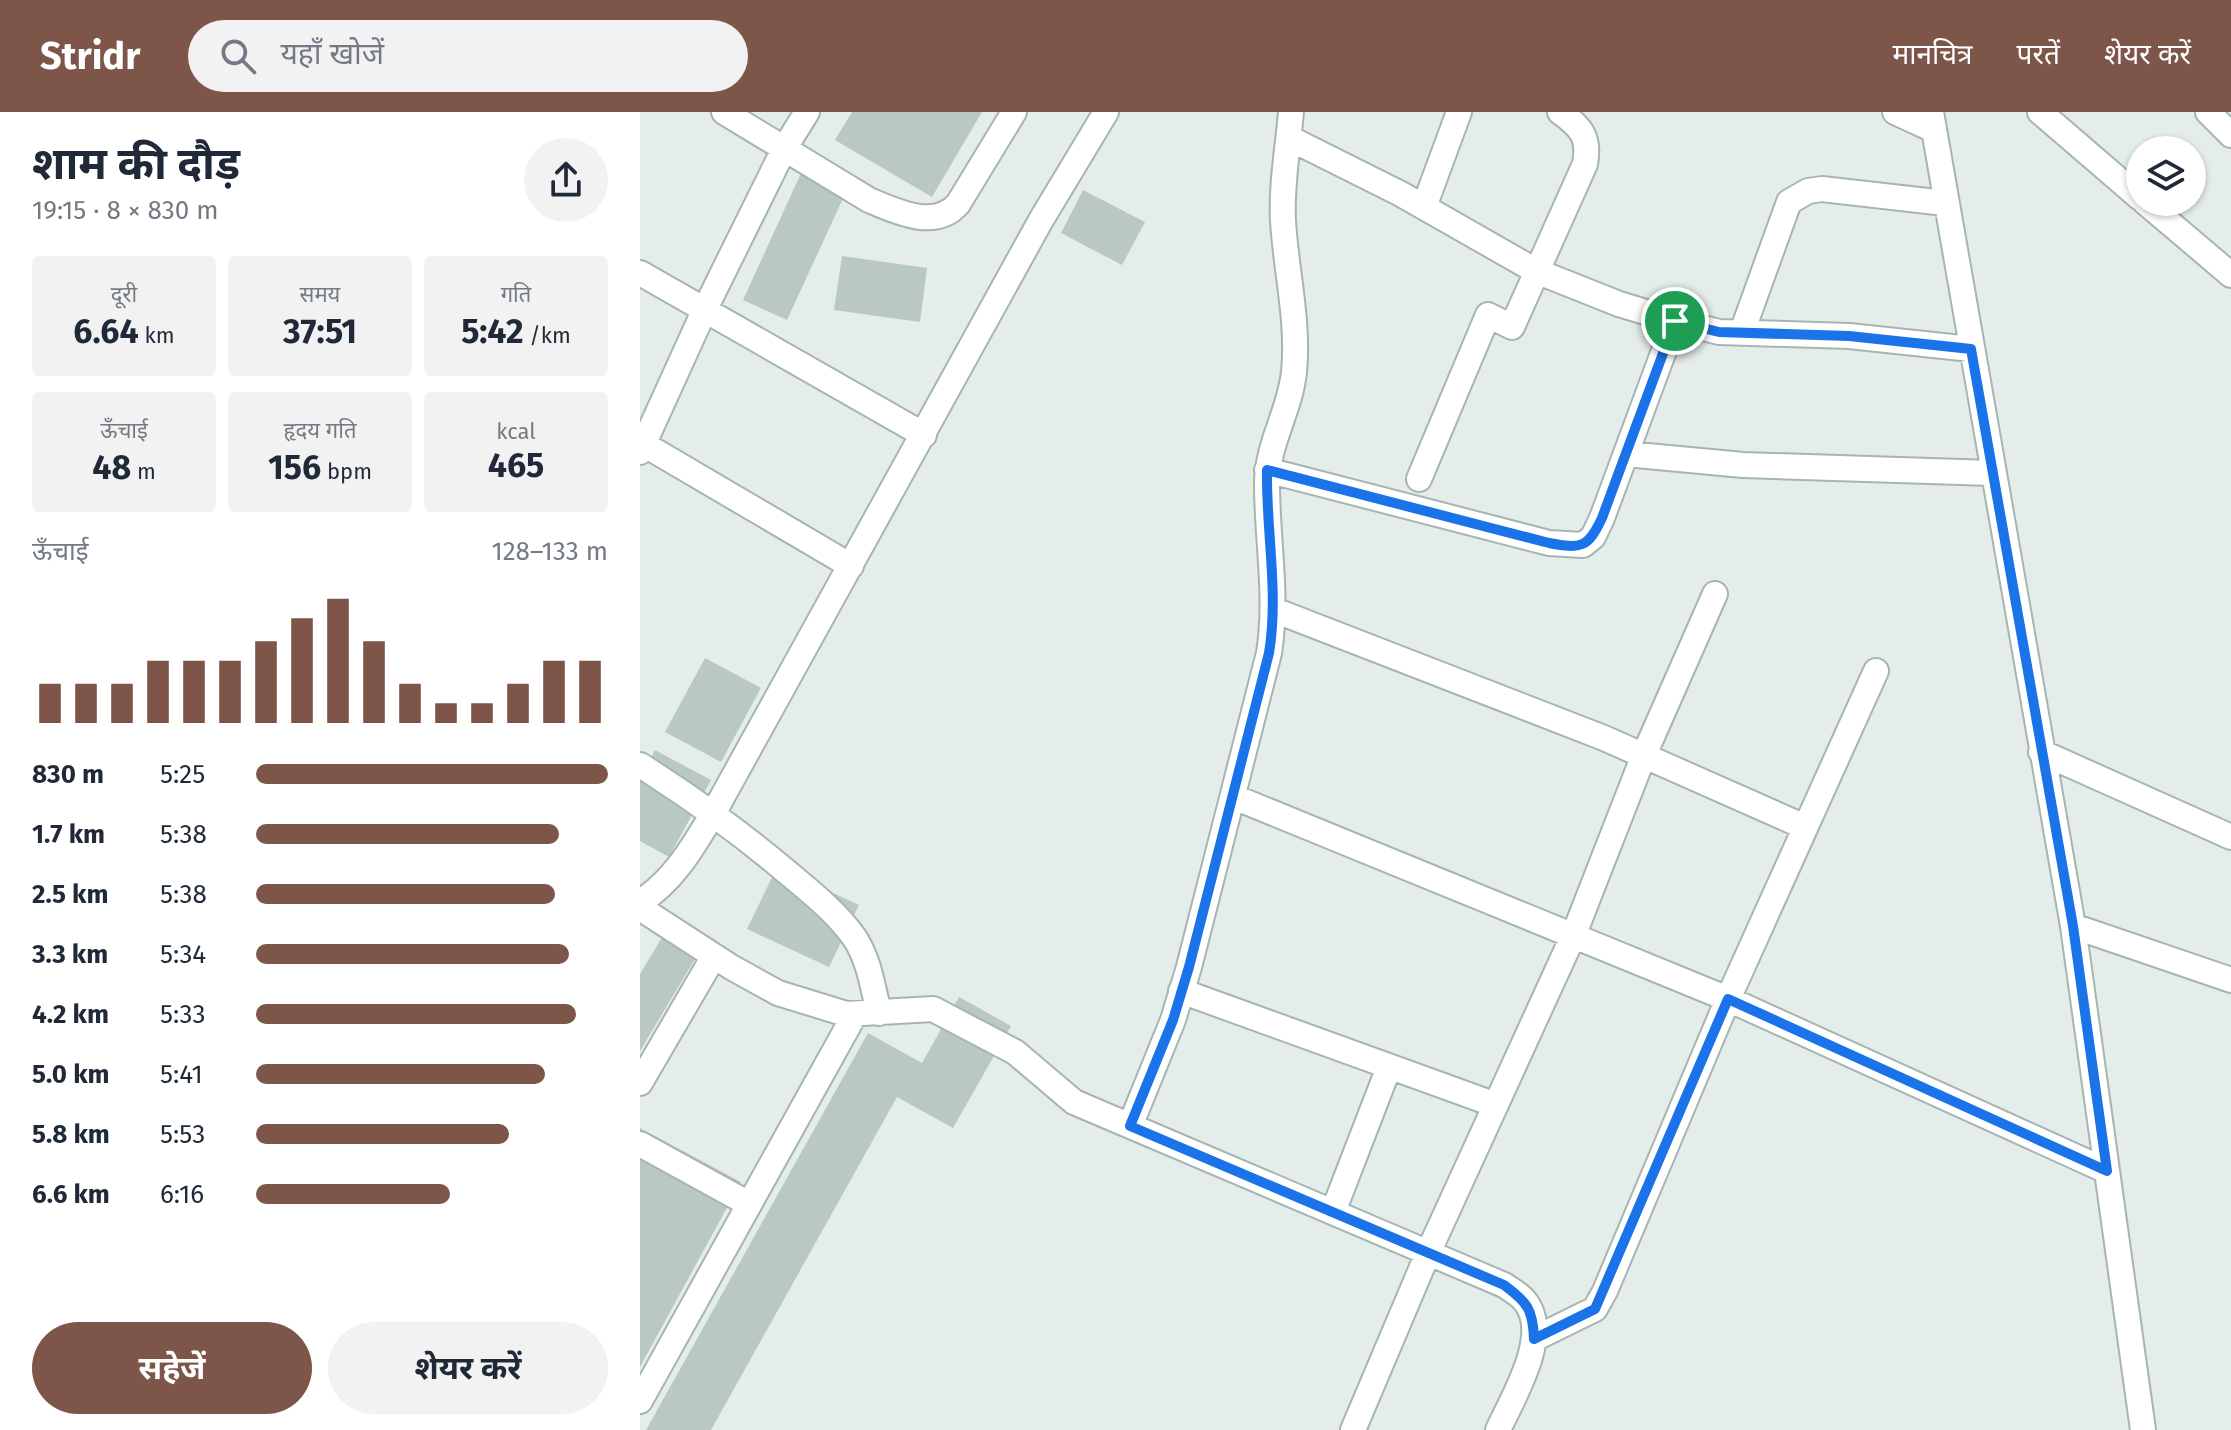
<!DOCTYPE html>
<html lang="hi">
<meta charset="utf-8">
<style>
:root{--surface:#fff;--page:#f2f2f3;--text:#1f2937;--muted:#747a83;--accent:#7d5649}
body{margin:0;font-family:"Fira Sans","Noto Sans Devanagari",sans-serif;background:var(--page);color:var(--text);height:100vh;display:flex;flex-direction:column;font-size:30px;white-space:nowrap}
*{box-sizing:border-box;margin:0}
p{font-size:26px;color:var(--muted)}
.icon{flex:none;width:44px;height:44px;fill:none;stroke:currentColor;stroke-width:2;stroke-linecap:round;stroke-linejoin:round}
.map{position:relative;flex:1;overflow:hidden}
.sheet{display:flex;flex-direction:column;background:var(--surface);width:640px}
.sheet>*{flex:none}
.buttons{position:absolute;left:1486px;top:24px;display:grid;gap:16px}
.buttons a{display:grid;place-items:center;width:80px;height:80px;border-radius:50%;background:var(--surface);box-shadow:0 2px 6px #0004;font-size:40px}
.pin{position:absolute;display:grid;place-items:center;width:68px;height:68px;color:#fff;margin:-34px;border:4px solid #fff;border-radius:50%;box-shadow:0 2px 8px #0007}
.round{display:grid;place-items:center;flex:none;width:84px;height:84px;border-radius:42px;background:var(--page)}
.overview{display:flex;align-items:center;justify-content:space-between;height:136px;padding:0 32px}
h1{font-size:44px;font-weight:700;line-height:60px}
.stats{display:grid;grid-template-columns:repeat(3,1fr);gap:12px;height:136px;padding:8px 32px}
.stats div{display:grid;align-content:center;border-radius:8px;background:var(--page);text-align:center}
.stats b{font-size:34px;font-weight:700}
.stats small{font-size:22px;font-weight:400}
.stats p{font-size:22px}
.chart{height:224px;padding:16px 32px}
.chart p{display:flex;justify-content:space-between}
.chart svg{width:100%;height:144px;margin-top:8px;stroke:var(--accent);stroke-width:6}
.cta{display:flex;gap:16px;margin-top:auto;padding:16px 32px}
.cta a{flex:1;height:92px;border-radius:48px;background:var(--accent);color:#fff;font-size:32px;font-weight:700;line-height:92px;text-align:center}
.cta a+a{background:var(--page);color:var(--text)}
ul{padding:0 32px;list-style:none;font-size:26px}
li{display:grid;grid-template-columns:128px 96px 1fr;align-items:center;height:60px}
li i{height:20px;border-radius:10px;background:var(--accent)}
header{display:flex;align-items:center;gap:48px;box-sizing:border-box;height:112px;padding:0 40px;background:var(--accent);color:#fff}
header strong{font-size:38px}
nav{display:flex;gap:44px;margin-inline-start:auto;font-size:28px}
.search{width:560px;height:72px;background:var(--page);display:flex;align-items:center;gap:20px;box-sizing:border-box;padding:0 28px;border-radius:44px;color:var(--muted);font-size:30px}
main{display:flex;flex:1;min-height:0}
.map>svg:first-child{display:block}
.building{fill:#b9c8c3}
.lines{fill:none;stroke-linecap:round;stroke-linejoin:round}
.minor-casing{stroke:#a6b5b2;stroke-width:28}
.minor{stroke:#fff;stroke-width:24}
.route-casing{stroke:#fff;stroke-width:16}
.route{stroke:#1a73e8;stroke-width:10}
</style>
<header>
<strong>Stridr</strong>
<div class="search"><svg class="icon" aria-label="search" viewBox="0 0 24 24"><circle cx="10" cy="10" r="6"/><path d="M15 15l6 6"/></svg>यहाँ खोजें</div>
<nav><a>मानचित्र</a><a>परतें</a><a>शेयर करें</a></nav>
</header>
<main>
<section class="sheet">
<div class="overview"><div><h1>शाम की दौड़</h1><p>19:15 · 8 × 830 m</p></div><a class="round"><svg class="icon" aria-label="share" viewBox="0 0 24 24"><path d="M12 15V3M7 8l5-5 5 5M5 13v7h14v-7"/></svg></a></div>
<div class="stats">
<div><p>दूरी</p><b>6.64<small> km</small></b></div>
<div><p>समय</p><b>37:51</b></div>
<div><p>गति</p><b>5:42<small> /km</small></b></div>
</div>
<div class="stats">
<div><p>ऊँचाई</p><b>48<small> m</small></b></div>
<div><p>हृदय गति</p><b>156<small> bpm</small></b></div>
<div><p>kcal</p><b>465</b></div>
</div>
<div class="chart"><p><span>ऊँचाई</span>128–133 m</p>
<svg viewBox="0 0 160 44" preserveAspectRatio="none"><path d="M5 44V32M15 44V32M25 44V32M35 44V25M45 44V25M55 44V25M65 44V19M75 44V12M85 44V6M95 44V19M105 44V32M115 44V38M125 44V38M135 44V32M145 44V25M155 44V25"/></svg>
</div>
<ul>
<li><b>830 m</b>5:25<i style="width:100%"></i></li>
<li><b>1.7 km</b>5:38<i style="width:86%"></i></li>
<li><b>2.5 km</b>5:38<i style="width:85%"></i></li>
<li><b>3.3 km</b>5:34<i style="width:89%"></i></li>
<li><b>4.2 km</b>5:33<i style="width:91%"></i></li>
<li><b>5.0 km</b>5:41<i style="width:82%"></i></li>
<li><b>5.8 km</b>5:53<i style="width:72%"></i></li>
<li><b>6.6 km</b>6:16<i style="width:55%"></i></li>
</ul>
<div class="cta"><a>सहेजें</a><a>शेयर करें</a></div>
</section>
<div class="map">
<svg width="1591" height="1318" viewBox="0 0 1591 1318">
<rect width="100%" height="100%" fill="#e4edea"/>
<path class="building" d="M212,0H342L292,85L195,28Z
M167,48L211,69L147,208L103,188Z
M443,78L505,110L482,153L421,121Z
M202,144L287,156L280,210L194,198Z
M65,546L121,576L81,650L25,620Z
M15,638L71,668L29,745L0,729V666Z
M137,755L219,793L189,855L107,817Z
M30,812L64,832L0,939V862Z
M319,885L371,914L313,1016L257,985L71,1318H6L228,921L282,951Z
M0,1016L101,1070L0,1255Z"/>
<g class="lines">
<defs>
<path id="minor" d="M84,0L229,88C257,100 295,118 318,92L374,0
M1255,0L1294,18
M1291,0L1433,814L1503,1318
M1400,0L1500,86
M1568,0L1591,23
M649,26L761,82L896,159L979,192L1035,209L1079,220L1209,224L1331,237
M1505,90L1591,163
M784,95L819,0
M0,161L284,323
M1102,220L1149,90L1168,79L1182,77L1305,91
M0,330L211,454
M0,340L65,197L144,37L167,0
M986,342L1103,353L1352,361
M627,358L909,431L943,433L953,425L962,406L1035,209
M779,367L848,203L872,215L945,52C950,25 941,15 920,0
M634,498L964,626L1165,715
M1401,640L1591,725
M0,653C52,686 101,721 148,761C172,781 196,800 214,825C229,847 233,876 239,901
M594,685L1088,887L1467,1059
M0,790C34,769 54,733 74,700L401,108L466,0
M0,796L91,855L138,881L206,902L293,897L375,940L434,990L864,1173C870,1177 879,1182 884,1188C913,1221 873,1285 858,1318
M1433,814L1591,868
M541,879L856,993
M0,971L74,844
M490,1014L533,908L549,855L629,541C638,484 627,429 627,372C627,332 650,299 654,260C659,210 646,159 643,109C641,73 648,36 651,0
M0,1032L109,1092
M693,1100L749,955
M894,1227L955,1197L965,1179L1088,887L1236,559
M0,1289L215,902
M713,1318L788,1141L934,822L1004,643L1075,482"/>
</defs>
<use href="#minor" class="minor-casing"/>
<use href="#minor" class="minor"/>
</g>
<g class="lines">
<defs>
<path id="route" d="M1035,209L1079,220L1209,224L1331,237L1433,814L1467,1059L1088,887L955,1197L894,1227C893,1197 887,1190 864,1173L490,1014L533,908L549,855L629,541C639,480 626,420 627,358L909,431C941,437 948,436 962,406Z"/>
</defs>
<use href="#route" class="route-casing"/>
<use href="#route" class="route"/>
</g>
</svg>
<div class="buttons">
<a><svg class="icon" aria-label="layers" viewBox="0 0 24 24"><path d="M12 4l9 5-9 5-9-5zM3 14l9 5 9-5"/></svg></a>
</div>
<div class="pin" style="left:1035px;top:209px;background:#1e9e55"><svg class="icon" aria-label="arrive" viewBox="0 0 24 24"><path d="M6 21V4h12l-3 4 3 4H6"/></svg></div>
</div>
</main>
